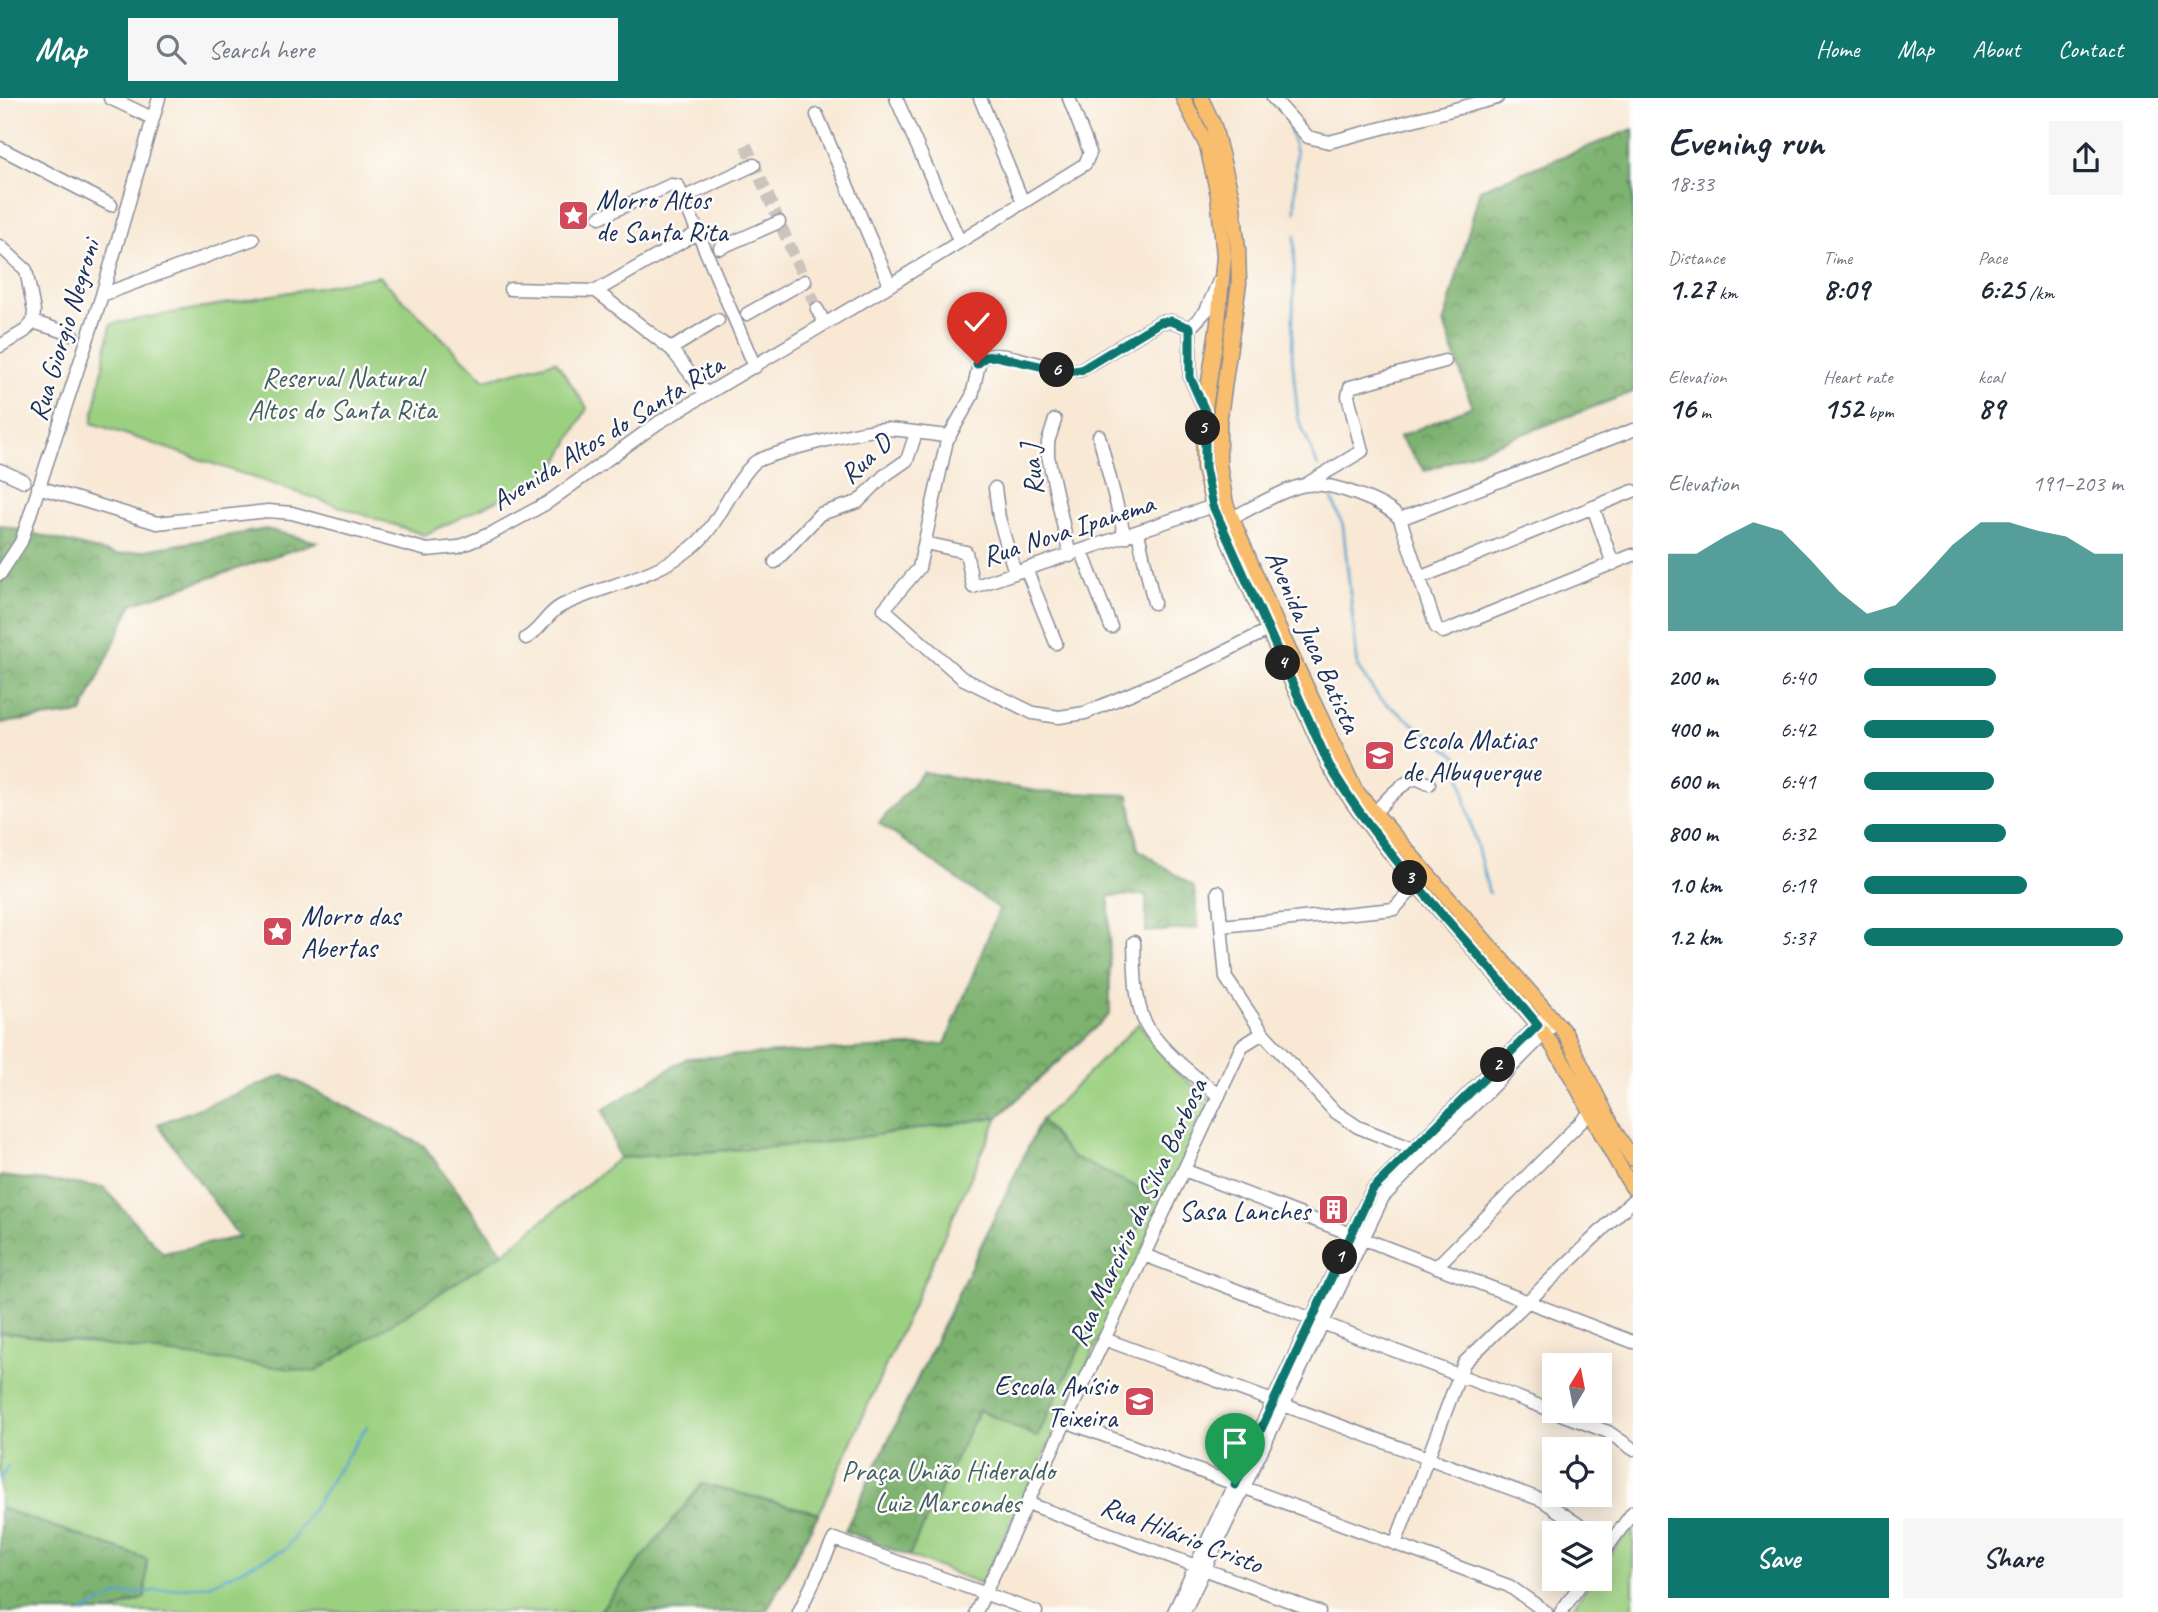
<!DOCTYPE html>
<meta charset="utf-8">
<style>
:root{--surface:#fff;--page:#f6f6f7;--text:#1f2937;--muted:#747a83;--accent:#0f766e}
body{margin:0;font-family:Caveat,sans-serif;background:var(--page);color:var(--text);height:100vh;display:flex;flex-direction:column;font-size:26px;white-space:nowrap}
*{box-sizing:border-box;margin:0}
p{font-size:23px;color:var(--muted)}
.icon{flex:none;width:38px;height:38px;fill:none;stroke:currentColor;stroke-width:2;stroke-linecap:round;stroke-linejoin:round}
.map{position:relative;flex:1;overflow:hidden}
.details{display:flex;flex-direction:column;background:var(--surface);width:525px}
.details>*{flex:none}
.needle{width:46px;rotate:10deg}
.tools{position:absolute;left:1542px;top:1255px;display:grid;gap:14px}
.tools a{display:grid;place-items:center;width:70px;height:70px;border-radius:0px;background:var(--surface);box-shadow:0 4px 18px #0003;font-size:35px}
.pin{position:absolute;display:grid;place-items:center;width:60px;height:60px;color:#fff;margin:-72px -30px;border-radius:50% 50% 50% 0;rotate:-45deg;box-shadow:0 0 7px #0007}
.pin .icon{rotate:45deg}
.km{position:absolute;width:35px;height:35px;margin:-18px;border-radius:50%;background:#222;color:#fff;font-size:19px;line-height:35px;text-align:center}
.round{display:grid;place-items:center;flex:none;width:74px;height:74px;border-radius:0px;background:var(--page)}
.overview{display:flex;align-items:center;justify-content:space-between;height:119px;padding:0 35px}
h1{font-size:38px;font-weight:600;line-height:52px}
.metrics{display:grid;grid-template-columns:repeat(3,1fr);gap:10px;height:119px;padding:7px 35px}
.metrics div{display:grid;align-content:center}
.metrics b{font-size:30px;font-weight:600}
.metrics small{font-size:19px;font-weight:400}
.metrics p{font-size:19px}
.chart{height:196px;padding:14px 35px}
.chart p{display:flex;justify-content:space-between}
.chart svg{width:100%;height:126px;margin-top:7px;fill:var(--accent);opacity:.7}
.primary-button{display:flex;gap:14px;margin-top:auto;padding:14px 35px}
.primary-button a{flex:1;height:80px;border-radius:0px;background:var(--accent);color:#fff;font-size:28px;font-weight:600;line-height:80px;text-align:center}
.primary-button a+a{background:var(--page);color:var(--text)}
ul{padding:0 35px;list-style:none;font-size:23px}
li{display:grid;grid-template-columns:112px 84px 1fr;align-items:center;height:52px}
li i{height:18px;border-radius:9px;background:var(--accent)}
header{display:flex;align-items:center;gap:42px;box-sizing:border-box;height:98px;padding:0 35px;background:var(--accent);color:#fff}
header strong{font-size:33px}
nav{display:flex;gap:38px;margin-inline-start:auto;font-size:24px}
.search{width:490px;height:63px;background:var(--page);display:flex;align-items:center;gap:18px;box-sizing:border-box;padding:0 24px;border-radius:0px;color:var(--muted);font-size:26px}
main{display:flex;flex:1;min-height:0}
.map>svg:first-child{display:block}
.green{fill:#9cd081;stroke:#5c8070;stroke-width:2}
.forest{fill:url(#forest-crowns);stroke:#4c7066;stroke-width:2}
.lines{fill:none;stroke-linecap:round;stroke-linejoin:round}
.stream{stroke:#53a2cd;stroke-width:2.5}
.minor-tunnel{stroke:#ccc3bc;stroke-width:12;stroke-dasharray:12 6;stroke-linecap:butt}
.minor-casing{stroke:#8a8c99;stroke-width:15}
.major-casing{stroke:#8a8c99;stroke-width:17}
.minor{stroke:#fff;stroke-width:12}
.major{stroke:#f9be6d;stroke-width:14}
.route-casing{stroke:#fff;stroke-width:14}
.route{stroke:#0f766e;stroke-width:9}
.labels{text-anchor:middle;stroke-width:5;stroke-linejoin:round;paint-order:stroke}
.poi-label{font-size:28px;fill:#1b2f5e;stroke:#fdfcf7;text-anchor:start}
.street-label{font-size:28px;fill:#1b2f5e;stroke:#fdfcf7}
.park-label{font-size:28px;fill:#425f68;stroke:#fdfcf7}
</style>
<header>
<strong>Map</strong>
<div class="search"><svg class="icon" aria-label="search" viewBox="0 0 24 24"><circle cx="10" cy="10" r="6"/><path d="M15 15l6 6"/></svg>Search here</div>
<nav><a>Home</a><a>Map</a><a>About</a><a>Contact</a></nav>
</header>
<main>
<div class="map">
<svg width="1633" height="1514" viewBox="0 0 1633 1514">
<defs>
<pattern id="forest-crowns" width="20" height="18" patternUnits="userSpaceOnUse" patternTransform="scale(1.75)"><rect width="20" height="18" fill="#7db26f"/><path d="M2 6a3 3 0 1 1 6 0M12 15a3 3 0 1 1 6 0" fill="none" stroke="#66915e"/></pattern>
</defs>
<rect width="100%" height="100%" fill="#fdfcf7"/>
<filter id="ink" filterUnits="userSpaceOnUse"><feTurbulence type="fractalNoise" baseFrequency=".0143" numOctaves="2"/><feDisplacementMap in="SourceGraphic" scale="14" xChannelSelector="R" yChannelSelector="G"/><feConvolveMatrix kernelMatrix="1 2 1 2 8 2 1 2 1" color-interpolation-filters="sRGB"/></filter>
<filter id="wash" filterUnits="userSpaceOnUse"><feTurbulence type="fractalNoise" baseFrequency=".00686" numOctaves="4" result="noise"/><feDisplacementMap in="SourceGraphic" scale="28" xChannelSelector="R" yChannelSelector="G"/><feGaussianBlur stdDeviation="1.57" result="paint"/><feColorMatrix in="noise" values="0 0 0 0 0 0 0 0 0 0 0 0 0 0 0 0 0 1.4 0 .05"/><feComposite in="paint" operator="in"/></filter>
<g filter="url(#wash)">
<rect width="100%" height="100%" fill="#f8e8d4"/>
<path class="green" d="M379,178L485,282L556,263L587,310L551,377L424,437L92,325L111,226Z
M1139,925L1174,972L1213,1003L982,1486L845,1433L1041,1022Z
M998,1019L819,1415L702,1386L599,1514H112L145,1499L147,1461L0,1410V1234L315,1273L503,1155L619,1060L814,1046Z
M1633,1424V1514H1569L1593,1481L1600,1480V1471Z"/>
<path class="forest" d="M1633,31V294L1425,373L1399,339L1472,308L1444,225L1480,91Z
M0,427L117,457L266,431L317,444L132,506L82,615L0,625Z
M923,674L1042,694L1129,697L1138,751L1194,789L1199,830L1146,834V797L1109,798L1110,916L998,1019L814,1046L619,1060L603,1012L687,960L945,946L999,811L879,725Z
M284,977L424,1048L503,1155L315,1274L0,1234V1078L103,1089L163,1155L239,1139L158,1026Z
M1041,1022L1071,1058L1154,1097L1037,1339L979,1312L909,1458L845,1433Z
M702,1386L819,1415L766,1514H599Z
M0,1410L147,1461L145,1499L112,1514H0Z"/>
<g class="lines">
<path class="stream" d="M1288,24L1296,55L1295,114
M1295,138L1292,258L1298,320L1318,368
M1332,401L1343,428L1358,570L1379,600L1458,659L1466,705L1489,795
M0,1383L8,1368
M83,1514L117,1497L209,1487L286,1451L367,1328"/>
</g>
</g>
<g filter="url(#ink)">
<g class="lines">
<path class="minor-tunnel" d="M746,47L817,211"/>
<defs>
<path id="minor" d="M110,0L152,20
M896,0L959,142
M980,0L1022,102
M1273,0L1308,39L1329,44L1497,0
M817,17L890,187
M0,50L111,107
M683,100L754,67
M600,119L671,87L678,88L755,269
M0,148L26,172L34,213L33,224L25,233L0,248
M720,150L779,124
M510,191L596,193L671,251L706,296
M596,193L697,135
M102,197L253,141
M817,211L825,226
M747,216L805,183
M33,224L72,236
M1190,230L1171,223L1160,224L1081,272C1051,277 1004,247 980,261L972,298L947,342L919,470L884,511L962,580L1033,615L1059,619L1085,615L1198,567L1268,532
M671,251L718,222
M1205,313L1190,279V230L1206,213L1219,183
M1055,322L1048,344V358L1070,458
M1099,338L1125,439
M0,372L24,383
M1305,387L1362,353L1348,298L1350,289L1445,263
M38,389L157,425L268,413L292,415L427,452L458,449L492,435L547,405L658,325L890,187L1085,66L1090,55L1069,0
M995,390L999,420L1015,475
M1593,409L1613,466
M1232,420C1252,410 1285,390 1306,387C1330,383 1386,404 1400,421L1436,529L1443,534L1633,457
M1400,421L1633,332
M1138,435L1154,505
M925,445L966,454L973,489L1213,408
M1082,454L1111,529
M775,464L820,416L858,404L884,378L907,362L916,335
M1026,471L1056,545
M0,476L21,444L102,197L159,0
M1419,480L1633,393
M526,540C541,532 547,515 561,508C604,487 654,480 691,450C720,428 729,390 754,365C763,356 871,330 887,331C908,332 929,337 950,338
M1373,716C1386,703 1398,687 1416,680L1429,686
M1218,794L1226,880L1263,935L1334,1013L1358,1029L1418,1053
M1221,828L1394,811L1416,787
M1134,844C1135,869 1134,896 1143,920C1155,949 1195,978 1219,998
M1184,1072L1633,1244
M1144,1157L1608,1334L1633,1351
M1436,1169L1590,1015
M1104,1241L1542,1402L1591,1435
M1065,1323L1509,1488L1546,1514
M1027,1405L1319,1514
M1395,1446L1464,1265L1633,1102
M1600,1459L1633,1414
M799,1514L834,1441L1036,1514
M976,1514L1242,948L1263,935
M1174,1514L1372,1092L1548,916
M1184,1514L1383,1099L1555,925
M1561,1514L1585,1480"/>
<path id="major" d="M1183,0L1207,48L1218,97L1224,158L1218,225L1203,323L1204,371L1213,408L1329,667C1386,765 1471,840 1539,929C1578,979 1598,1038 1633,1090
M1201,0L1214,28L1232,100L1238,151L1239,185L1219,325V366L1226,406L1277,527L1355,692L1565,935L1617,1037L1633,1061"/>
</defs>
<use href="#minor" class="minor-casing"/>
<use href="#major" class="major-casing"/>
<use href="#minor" class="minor"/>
<use href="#major" class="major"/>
</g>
</g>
<g class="lines" filter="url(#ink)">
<defs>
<path id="route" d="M977,266L985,259L996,258L1066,274L1081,272L1160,224L1171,223L1190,230V279L1205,313V370L1213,408L1329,667C1386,763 1468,841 1538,927L1372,1092L1235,1387"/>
</defs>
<use href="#route" class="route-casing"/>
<use href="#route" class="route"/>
</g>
<defs>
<symbol id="sight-square" viewBox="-11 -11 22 22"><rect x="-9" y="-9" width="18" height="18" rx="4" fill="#d1495b" stroke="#fdfcf7"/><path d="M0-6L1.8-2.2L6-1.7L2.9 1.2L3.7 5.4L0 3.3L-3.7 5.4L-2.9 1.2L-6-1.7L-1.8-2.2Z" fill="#fff"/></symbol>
<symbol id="school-square" viewBox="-11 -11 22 22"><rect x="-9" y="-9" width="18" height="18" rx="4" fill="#d1495b" stroke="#fdfcf7"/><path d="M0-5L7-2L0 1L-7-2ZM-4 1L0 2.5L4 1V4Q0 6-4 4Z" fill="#fff"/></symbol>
<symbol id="building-square" viewBox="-11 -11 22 22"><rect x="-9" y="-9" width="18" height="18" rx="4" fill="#d1495b" stroke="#fdfcf7"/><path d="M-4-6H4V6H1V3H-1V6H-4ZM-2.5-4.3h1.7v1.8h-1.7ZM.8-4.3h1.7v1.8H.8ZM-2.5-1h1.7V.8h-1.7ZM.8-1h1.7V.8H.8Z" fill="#fff"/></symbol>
</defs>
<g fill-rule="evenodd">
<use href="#sight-square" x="556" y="100" width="35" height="35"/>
<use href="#school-square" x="1362" y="640" width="35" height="35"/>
<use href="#sight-square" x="260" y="816" width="35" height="35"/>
<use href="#building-square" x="1316" y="1094" width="35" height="35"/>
<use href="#school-square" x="1122" y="1286" width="35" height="35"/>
</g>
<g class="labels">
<g class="poi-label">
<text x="596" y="111">Morro Altos<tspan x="596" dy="32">de Santa Rita</tspan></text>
<text x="1402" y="651">Escola Matias<tspan x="1402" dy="32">de Albuquerque</tspan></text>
<text x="301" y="827">Morro das<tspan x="301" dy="32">Abertas</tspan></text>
<text x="1310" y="1122" text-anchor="end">Sasa Lanches</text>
<text x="1117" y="1297" text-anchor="end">Escola Anísio<tspan x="1117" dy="32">Teixeira</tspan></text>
</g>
<g class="street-label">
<text transform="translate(63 232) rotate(-73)" y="10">Rua Giorgio Negroni</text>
<text transform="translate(607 334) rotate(-32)" y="10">Avenida Altos do Santa Rita</text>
<text transform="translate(865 360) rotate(-43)" y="10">Rua D</text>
<text transform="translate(1031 372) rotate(-95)" y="10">Rua J</text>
<text transform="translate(1068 431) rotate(-18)" y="10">Rua Nova Ipanema</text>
<text transform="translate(1314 543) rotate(66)" y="10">Avenida Juca Batista</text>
<text transform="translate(1137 1114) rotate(-65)" y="10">Rua Marcírio da Silva Barbosa</text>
<text transform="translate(1182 1436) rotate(21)" y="10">Rua Hilário Cristo</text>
</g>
<g class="park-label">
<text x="342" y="289">Reserval Natural<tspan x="342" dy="32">Altos do Santa Rita</tspan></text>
<text x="948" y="1382">Praça União Hideraldo<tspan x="948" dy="32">Luiz Marcondes</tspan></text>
</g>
</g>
</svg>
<div class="tools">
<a><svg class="needle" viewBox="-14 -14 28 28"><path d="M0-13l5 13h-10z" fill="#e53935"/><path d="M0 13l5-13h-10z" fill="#747a83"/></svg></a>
<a><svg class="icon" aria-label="locate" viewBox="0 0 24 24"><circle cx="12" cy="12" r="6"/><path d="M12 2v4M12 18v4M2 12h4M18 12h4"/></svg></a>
<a><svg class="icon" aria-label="layers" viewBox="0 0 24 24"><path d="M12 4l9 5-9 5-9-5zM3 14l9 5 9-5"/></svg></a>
</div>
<div class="pin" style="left:1235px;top:1387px;background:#1e9e55"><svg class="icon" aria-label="arrive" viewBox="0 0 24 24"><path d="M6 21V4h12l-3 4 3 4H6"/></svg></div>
<div class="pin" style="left:977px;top:266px;background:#d93025"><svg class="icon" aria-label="check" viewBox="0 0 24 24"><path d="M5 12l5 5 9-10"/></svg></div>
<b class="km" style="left:1340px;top:1159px">1</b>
<b class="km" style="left:1498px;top:967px">2</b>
<b class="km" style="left:1410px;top:780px">3</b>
<b class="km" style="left:1283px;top:565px">4</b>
<b class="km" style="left:1203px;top:330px">5</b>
<b class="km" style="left:1057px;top:272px">6</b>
</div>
<section class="details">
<div class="overview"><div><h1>Evening run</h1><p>18:33</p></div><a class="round"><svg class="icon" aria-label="share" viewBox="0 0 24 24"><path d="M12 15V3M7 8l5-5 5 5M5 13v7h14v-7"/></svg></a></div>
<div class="metrics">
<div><p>Distance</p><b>1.27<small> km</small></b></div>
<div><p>Time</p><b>8:09</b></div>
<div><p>Pace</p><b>6:25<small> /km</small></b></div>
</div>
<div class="metrics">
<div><p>Elevation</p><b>16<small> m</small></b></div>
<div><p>Heart rate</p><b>152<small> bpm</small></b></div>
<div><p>kcal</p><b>89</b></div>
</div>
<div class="chart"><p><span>Elevation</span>191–203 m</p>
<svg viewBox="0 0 160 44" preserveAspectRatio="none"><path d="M0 44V17L10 17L20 11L30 6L40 9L50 19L60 30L70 38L80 35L90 25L100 14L110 6L120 6L130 9L140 11L150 17L160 17V44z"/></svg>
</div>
<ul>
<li><b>200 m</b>6:40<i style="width:51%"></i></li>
<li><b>400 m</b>6:42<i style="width:50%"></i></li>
<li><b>600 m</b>6:41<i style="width:50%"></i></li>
<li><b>800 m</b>6:32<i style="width:55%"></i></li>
<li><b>1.0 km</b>6:19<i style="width:63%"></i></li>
<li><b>1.2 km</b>5:37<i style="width:100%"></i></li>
</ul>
<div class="primary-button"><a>Save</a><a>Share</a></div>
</section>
</main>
